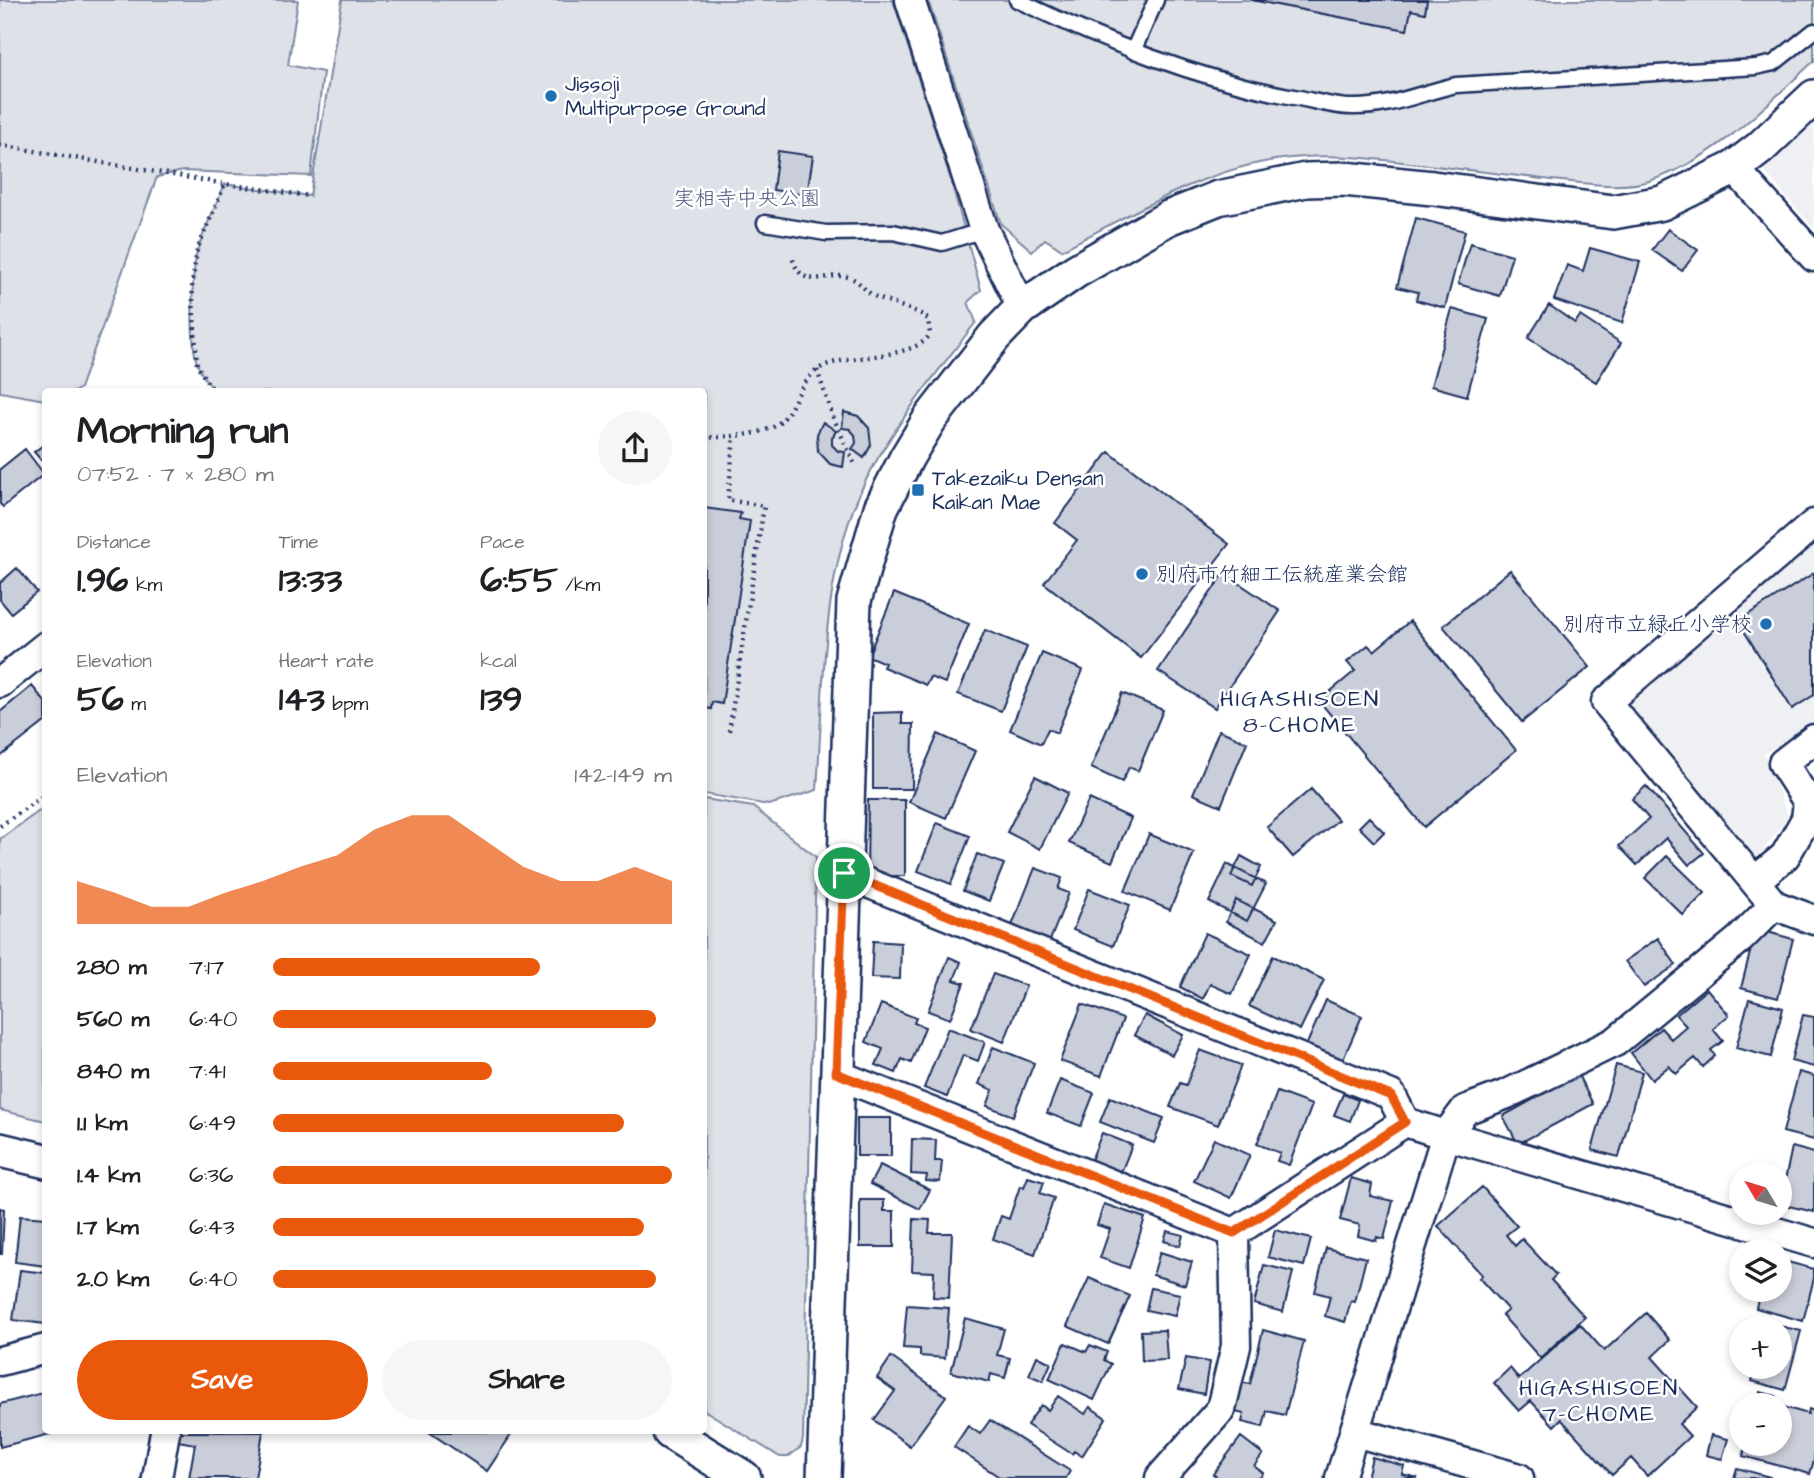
<!DOCTYPE html>
<meta charset="utf-8">
<style>
:root{--surface:#fff;--page:#f6f6f6;--text:#202124;--muted:#757577;--accent:#ea580c}
body{margin:0;font-family:"Architects Daughter","Klee One",sans-serif;background:var(--page);color:var(--text);height:100vh;display:flex;flex-direction:column;font-size:26px;white-space:nowrap}
*{box-sizing:border-box;margin:0}
p{font-size:23px;color:var(--muted)}
.icon{flex:none;width:38px;height:38px;fill:none;stroke:currentColor;stroke-width:2;stroke-linecap:round;stroke-linejoin:round}
.map{position:relative;flex:1;overflow:hidden}
.details{position:absolute;left:42px;top:388px;width:665px;height:1046px;display:flex;flex-direction:column;background:var(--surface);border-radius:7px;box-shadow:0 4px 10px #0003}
.details>*{flex:none}
.needle{width:46px;rotate:308deg}
.buttons{position:absolute;left:1729px;top:1162px;display:grid;gap:14px}
.buttons a{display:grid;place-items:center;width:63px;height:63px;border-radius:50%;background:var(--surface);box-shadow:0 4px 10px #0003;font-size:35px}
.pin{position:absolute;display:grid;place-items:center;width:60px;height:60px;color:#fff;margin:-30px;border:4px solid #fff;border-radius:50%;box-shadow:0 2px 7px #0007}
.round{display:grid;place-items:center;flex:none;width:74px;height:74px;border-radius:37px;background:var(--page)}
.overview{display:flex;align-items:center;justify-content:space-between;height:119px;padding:0 35px}
h1{font-size:38px;font-weight:700;line-height:52px}
.figures{display:grid;grid-template-columns:repeat(3,1fr);gap:10px;height:119px;padding:7px 35px}
.figures div{display:grid;align-content:center}
.figures b{font-size:35px;font-weight:700}
.figures small{font-size:19px;font-weight:400}
.figures p{font-size:19px}
.chart{height:196px;padding:14px 35px}
.chart p{display:flex;justify-content:space-between}
.chart svg{width:100%;height:126px;margin-top:7px;fill:var(--accent);opacity:.7}
.action{display:flex;gap:14px;margin-top:auto;padding:14px 35px}
.action a{flex:1;height:80px;border-radius:42px;background:var(--accent);color:#fff;font-size:28px;font-weight:700;line-height:80px;text-align:center}
.action a+a{background:var(--page);color:var(--text)}
ul{padding:0 35px;list-style:none;font-size:23px}
li{display:grid;grid-template-columns:112px 84px 1fr;align-items:center;height:52px}
li i{height:18px;border-radius:9px;background:var(--accent)}
.map>svg:first-child{display:block}
.built{fill:#eff0f4}
.green{fill:#dee1e7;stroke:#7c88a2;stroke-width:2}
.building{fill:#caceda;stroke:#1b2f5e;stroke-width:2}
.lines{fill:none;stroke-linecap:round;stroke-linejoin:round}
.service-casing{stroke:#1b2f5e;stroke-width:19}
.minor-casing{stroke:#1b2f5e;stroke-width:33}
.tertiary-casing{stroke:#1b2f5e;stroke-width:38}
.path{stroke:#1b2f5e;stroke-width:4.5;stroke-dasharray:2 5;stroke-linecap:butt}
.service{stroke:#fff;stroke-width:14}
.minor{stroke:#fff;stroke-width:28}
.tertiary{stroke:#fff;stroke-width:33}
.route-casing{stroke:#fff;stroke-width:14}
.route{stroke:#ea580c;stroke-width:9}
.poi-dot{fill:#1f6fb2;stroke:#fff;stroke-width:2.5}
.labels{text-anchor:middle;stroke-width:5;stroke-linejoin:round;paint-order:stroke}
.poi-label{font-size:21px;fill:#1b2f5e;stroke:#fff;text-anchor:start}
.park-label{font-size:21px;fill:#4c5c80;stroke:#fff}
.neighbourhood-label{font-size:23px;letter-spacing:2px;fill:#1b2f5e;stroke:#fff}
</style>
<div class="map">
<svg width="1814" height="1478" viewBox="0 0 1814 1478">
<rect width="100%" height="100%" fill="#fff"/>
<filter id="ink" filterUnits="userSpaceOnUse"><feTurbulence type="fractalNoise" baseFrequency=".0143" numOctaves="2"/><feDisplacementMap in="SourceGraphic" scale="14" xChannelSelector="R" yChannelSelector="G"/><feConvolveMatrix kernelMatrix="1 2 1 2 8 2 1 2 1" color-interpolation-filters="sRGB"/></filter>
<g filter="url(#ink)">
<path class="built" d="M1814,112V229L1760,166Z
M1814,540V721L1764,754L1788,816L1757,859L1622,708Z"/>
<path class="green" d="M0,0H298L288,65L323,72L311,176L183,171L157,177L80,388L74,392H46L45,400L0,392Z
M342,0H893L950,177L981,290L968,302L976,322C937,373 895,423 866,480C820,572 824,689 817,790L769,805L704,794V392H217C209,385 202,376 198,366C190,347 191,269 198,249C205,227 216,205 225,184L310,196Z
M928,0H1814V61C1764,107 1715,160 1649,181C1620,190 1573,182 1543,179C1505,174 1466,170 1428,165C1382,160 1337,153 1291,158C1208,166 1135,212 1062,250L1045,239L1032,251L1001,224Z
M704,799L753,807L816,857L803,1439L801,1447L788,1457H780L704,1410Z
M45,807V1121L0,1110V839Z"/>
<path class="building" d="M1251,0H1427L1425,13L1411,10L1407,30Z
M778,151L813,156L807,195L773,190Z
M1416,218L1465,231L1445,308L1416,300L1418,292L1397,287Z
M1668,229L1698,250L1682,271L1652,250Z
M1470,243L1512,255L1500,296L1458,284Z
M1590,248L1640,262L1622,323L1554,300L1567,265L1583,271Z
M1549,305L1575,323L1580,316L1621,343L1596,382L1528,338Z
M1452,309L1488,319L1467,396L1431,386Z
M844,412L858,416L869,428L871,445L864,458L852,449L856,443L855,435L850,429L842,428Z
M823,422L836,431L832,438V445L838,451L845,452L843,467L830,464L818,451L817,434Z
M46,443V466L34,452Z
M25,449L44,474L3,507L0,504V469Z
M1109,452L1229,544L1141,658L1044,583L1077,540L1055,523Z
M704,508L741,513L739,519L750,521L722,704L712,702L711,709L704,708Z
M17,568L37,592L11,613L0,600V583Z
M1510,570L1590,667L1522,722L1443,626Z
M1224,573L1280,611L1215,708L1158,671Z
M1814,573V695L1792,709L1738,621Z
M894,593L969,624L945,683L930,677L926,685L883,667L885,663L868,656Z
M1410,621L1516,750L1424,827L1319,701L1355,671L1347,662L1368,645L1374,651Z
M985,630L1027,647L1001,711L958,694Z
M1042,653L1083,670L1057,733L1048,729L1041,744L1010,730Z
M32,686L46,703V721L0,757V712Z
M1122,693L1163,710L1138,771L1129,767L1122,782L1091,768Z
M902,712V724H913L912,789H873V713Z
M1219,730L1247,742L1221,806L1193,794Z
M938,734L975,751L946,818L909,802Z
M1035,776L1068,793L1040,849L1007,832Z
M1646,786L1704,853L1689,865L1666,838L1637,865L1619,846L1649,819L1632,799Z
M1311,789L1338,820L1293,857L1267,827Z
M1089,799L1131,818L1112,862L1069,843Z
M868,800H905V876H867Z
M1369,817L1384,832L1374,842L1359,827Z
M937,823L970,836L951,884L918,871Z
M1149,834L1194,853L1170,910L1125,891Z
M977,854L1004,864L989,901L963,891Z
M1241,856L1261,867L1252,886L1231,876Z
M1667,856L1705,893L1683,915L1645,878Z
M1227,864L1266,884L1247,921L1209,902Z
M1035,868L1062,878L1058,889L1069,893L1049,943L1011,928Z
M1089,889L1130,905L1113,946L1073,930Z
M1236,900L1277,920L1265,942L1226,922Z
M1756,929L1793,939L1778,998L1741,988Z
M1205,933L1251,954L1232,994L1210,984L1203,999L1180,987Z
M1658,938L1676,965L1644,987L1625,961Z
M873,941L901,943L900,979L871,978Z
M1273,956L1324,980L1300,1030L1249,1006Z
M949,957L961,962L954,980L964,983L950,1019L928,1011Z
M993,974L1026,986L1004,1042L971,1029Z
M1707,989L1729,1015L1713,1029L1723,1041L1711,1050L1715,1056L1703,1067L1695,1058L1676,1074L1669,1066L1652,1080L1631,1053L1661,1028L1671,1039L1686,1026L1676,1015Z
M1749,999L1783,1008L1771,1057L1736,1048Z
M1326,1000L1362,1016L1342,1062L1306,1046Z
M881,1004L916,1018L914,1023L925,1027L911,1063L902,1059L896,1073L876,1065L883,1049L866,1042Z
M1082,1004L1123,1019L1101,1076L1060,1061Z
M1145,1015L1183,1035L1172,1055L1134,1035Z
M1803,1015L1814,1017V1067L1791,1061Z
M948,1028L985,1042L978,1061L963,1055L947,1097L924,1088Z
M993,1047L1034,1063L1013,1116L987,1106L993,1090L979,1084Z
M1200,1050L1241,1065L1218,1125L1170,1107L1180,1083L1186,1085Z
M1616,1065L1642,1072L1619,1157L1592,1150Z
M1799,1072L1814,1076V1140L1783,1132Z
M1578,1075L1593,1104L1518,1144L1503,1116Z
M1060,1080L1094,1093L1081,1126L1047,1113Z
M1277,1092L1312,1105L1289,1165L1277,1161L1280,1153L1257,1144Z
M1343,1094L1358,1100L1350,1121L1334,1115Z
M1110,1097L1164,1118L1154,1143L1100,1122Z
M857,1118H891V1156H857Z
M1102,1133L1132,1145L1118,1180L1088,1168Z
M912,1139L936,1140L935,1161H942L940,1182L926,1181L927,1175L911,1174Z
M1214,1139L1250,1155L1231,1198L1194,1181Z
M1792,1147L1814,1153V1212L1780,1204Z
M880,1165L930,1190L920,1209L870,1184Z
M1028,1177L1044,1182L1040,1193L1054,1198L1035,1254L993,1239L1001,1216L1009,1219L1020,1186L1024,1187Z
M1351,1178L1372,1184L1370,1196L1393,1201L1384,1239L1377,1237L1376,1241L1358,1236L1360,1225L1340,1220Z
M1482,1187L1517,1226L1506,1235L1515,1246L1522,1239L1556,1275L1551,1280L1585,1317L1540,1358L1502,1315L1508,1310L1479,1278L1482,1275L1438,1226Z
M860,1200H884V1211H894V1247H860Z
M1104,1204L1145,1218L1129,1268L1100,1258L1110,1229L1097,1225Z
M0,1208L4,1209L2,1254H0Z
M20,1216L46,1218V1266L15,1262Z
M914,1219L930,1220L929,1233H952L949,1298L933,1297L934,1272L912,1271Z
M1275,1230L1311,1239L1304,1266L1268,1257Z
M1167,1231L1183,1235L1180,1246L1164,1241Z
M1326,1248L1366,1258L1355,1302L1351,1301L1345,1322L1325,1316L1330,1296L1315,1292Z
M1160,1252L1192,1262L1185,1285L1153,1275Z
M1780,1260L1814,1269V1278L1803,1321L1756,1308L1760,1290H1780Z
M1264,1265L1293,1272L1283,1312L1254,1304Z
M20,1270L46,1273V1324L13,1320Z
M1089,1278L1130,1296L1108,1344L1067,1326Z
M1151,1288L1180,1294L1175,1316L1146,1310Z
M907,1305L949,1308L945,1358L920,1356V1349L903,1348Z
M1646,1313L1670,1340L1652,1357L1697,1407L1679,1424L1690,1436L1647,1476L1631,1458L1612,1475L1561,1419L1554,1426L1531,1401L1519,1411L1494,1383L1510,1368L1519,1379L1580,1324L1604,1351Z
M965,1318L1004,1329L997,1355L1010,1358L1005,1378L991,1374L989,1382L951,1372Z
M1767,1323L1801,1331L1785,1390L1752,1381L1756,1367H1780V1328H1765Z
M1165,1330L1167,1360L1142,1361L1141,1331Z
M1263,1330L1304,1341L1285,1415L1267,1411L1263,1427L1242,1422L1244,1414L1231,1411L1239,1382L1250,1384Z
M1065,1343L1086,1352L1090,1345L1107,1352L1104,1360L1111,1364L1094,1400L1049,1379Z
M1037,1356L1051,1363L1043,1381L1029,1375Z
M891,1357L946,1396L910,1446L874,1420L895,1391L877,1378Z
M1186,1358L1209,1362L1204,1394L1179,1389Z
M46,1392V1432H58L0,1447V1404Z
M1760,1392L1776,1396L1774,1405H1776H1757Z
M1058,1396L1085,1414L1090,1407L1106,1418L1082,1456L1074,1451L1072,1454L1027,1425L1041,1405L1048,1410Z
M1780,1406L1808,1414L1809,1409L1814,1411V1460L1810,1474L1743,1456L1746,1444H1780Z
M990,1420L1070,1471L1066,1478H1001L954,1447L968,1426L980,1434Z
M180,1432H263L255,1478H189L195,1444L178,1441Z
M429,1432H513L487,1471Z
M1711,1435L1728,1439L1722,1459L1706,1455Z
M1241,1437L1263,1454L1254,1466L1263,1473L1260,1478H1218L1213,1474Z
M1372,1457L1404,1466L1402,1474L1418,1478H1367Z
M1737,1468L1770,1477V1478H1734Z"/>
<g class="lines">
<defs>
<path id="service" d="M1017,0C1105,42 1197,79 1294,97C1312,100 1333,107 1352,107C1389,108 1420,93 1456,85L1756,67L1774,63L1814,31
M1133,51L1156,0
M765,223L826,233L893,232L942,243L984,230"/>
<path id="minor" d="M910,0L984,230L1022,308
M1734,168L1814,257
M1814,524L1606,702L1774,905L1814,920
M0,683L46,646
M843,873L1391,1095L1405,1122L1446,1135L1465,1110L1507,1094L1615,1042L1740,939L1774,905
M1755,881L1785,856L1806,819L1808,802L1783,763L1814,739
M836,1074L1234,1233L1405,1122
M0,1361L46,1349
M1355,1432L1519,1478
M157,1478L165,1432
M1160,1478L1221,1409L1236,1346L1234,1233
M1340,1478L1446,1135L1814,1243"/>
<path id="tertiary" d="M0,1150L46,1161
M670,1432L744,1478
M824,1478L854,601L881,508L907,457L930,419L994,337L1022,308L1076,271L1168,218L1218,198L1306,180L1344,179L1433,188L1613,212L1662,203L1734,168L1760,148L1814,97"/>
</defs>
<use href="#service" class="service-casing"/>
<use href="#minor" class="minor-casing"/>
<use href="#tertiary" class="tertiary-casing"/>
<path class="path" d="M0,145L225,184L310,196
M817,370L833,417L854,463
M217,392L209,385L197,365L192,285L197,250L225,184
M704,438C726,436 752,437 773,427C798,414 795,376 829,364C855,355 917,358 930,334L928,319L921,314C906,307 889,303 874,296C864,291 860,280 848,277C827,271 803,294 792,257
M729,731L764,506L728,500L734,436
M0,826L46,794"/>
<use href="#service" class="service"/>
<use href="#minor" class="minor"/>
<use href="#tertiary" class="tertiary"/>
</g>
</g>
<g class="lines" filter="url(#ink)">
<defs>
<path id="route" d="M844,873L1391,1096L1405,1122L1234,1233L836,1073Z"/>
</defs>
<use href="#route" class="route-casing"/>
<use href="#route" class="route"/>
</g>
<g class="poi-dot">
<circle cx="551" cy="96" r="7"/>
<rect x="911" y="483" width="14" height="14" rx="3.5"/>
<circle cx="1142" cy="574" r="7"/>
<circle cx="1766" cy="624" r="7"/>
</g>
<g class="labels">
<g class="poi-label">
<text x="565" y="91">Jissoji<tspan x="565" dy="24">Multipurpose Ground</tspan></text>
<text x="932" y="485">Takezaiku Densan<tspan x="932" dy="24">Kaikan Mae</tspan></text>
<text x="1156" y="581">別府市竹細工伝統産業会館</text>
<text x="1752" y="631" text-anchor="end">別府市立緑丘小学校</text>
</g>
<g class="park-label">
<text x="747" y="205">実相寺中央公園</text>
</g>
<g class="neighbourhood-label">
<text x="1300" y="706">HIGASHISOEN<tspan x="1300" dy="26">8-CHOME</tspan></text>
<text x="1599" y="1395">HIGASHISOEN<tspan x="1599" dy="26">7-CHOME</tspan></text>
</g>
</g>
</svg>
<div class="buttons">
<a><svg class="needle" viewBox="-14 -14 28 28"><path d="M0-13l5 13h-10z" fill="#e53935"/><path d="M0 13l5-13h-10z" fill="#757577"/></svg></a>
<a><svg class="icon" aria-label="layers" viewBox="0 0 24 24"><path d="M12 4l9 5-9 5-9-5zM3 14l9 5 9-5"/></svg></a>
<a>+</a>
<a>−</a>
</div>
<div class="pin" style="left:844px;top:873px;background:#1e9e55"><svg class="icon" aria-label="arrive" viewBox="0 0 24 24"><path d="M6 21V4h12l-3 4 3 4H6"/></svg></div>
<section class="details">
<div class="overview"><div><h1>Morning run</h1><p>07:52 · 7 × 280 m</p></div><a class="round"><svg class="icon" aria-label="share" viewBox="0 0 24 24"><path d="M12 15V3M7 8l5-5 5 5M5 13v7h14v-7"/></svg></a></div>
<div class="figures">
<div><p>Distance</p><b>1.96<small> km</small></b></div>
<div><p>Time</p><b>13:33</b></div>
<div><p>Pace</p><b>6:55<small> /km</small></b></div>
</div>
<div class="figures">
<div><p>Elevation</p><b>56<small> m</small></b></div>
<div><p>Heart rate</p><b>143<small> bpm</small></b></div>
<div><p>kcal</p><b>139</b></div>
</div>
<div class="chart"><p><span>Elevation</span>142–149 m</p>
<svg viewBox="0 0 160 44" preserveAspectRatio="none"><path d="M0 44V29L10 33L20 38L30 38L40 33L50 29L60 24L70 20L80 11L90 6L100 6L110 15L120 24L130 29L140 29L150 24L160 29V44z"/></svg>
</div>
<ul>
<li><b>280 m</b>7:17<i style="width:67%"></i></li>
<li><b>560 m</b>6:40<i style="width:96%"></i></li>
<li><b>840 m</b>7:41<i style="width:55%"></i></li>
<li><b>1.1 km</b>6:49<i style="width:88%"></i></li>
<li><b>1.4 km</b>6:36<i style="width:100%"></i></li>
<li><b>1.7 km</b>6:43<i style="width:93%"></i></li>
<li><b>2.0 km</b>6:40<i style="width:96%"></i></li>
</ul>
<div class="action"><a>Save</a><a>Share</a></div>
</section>
</div>
